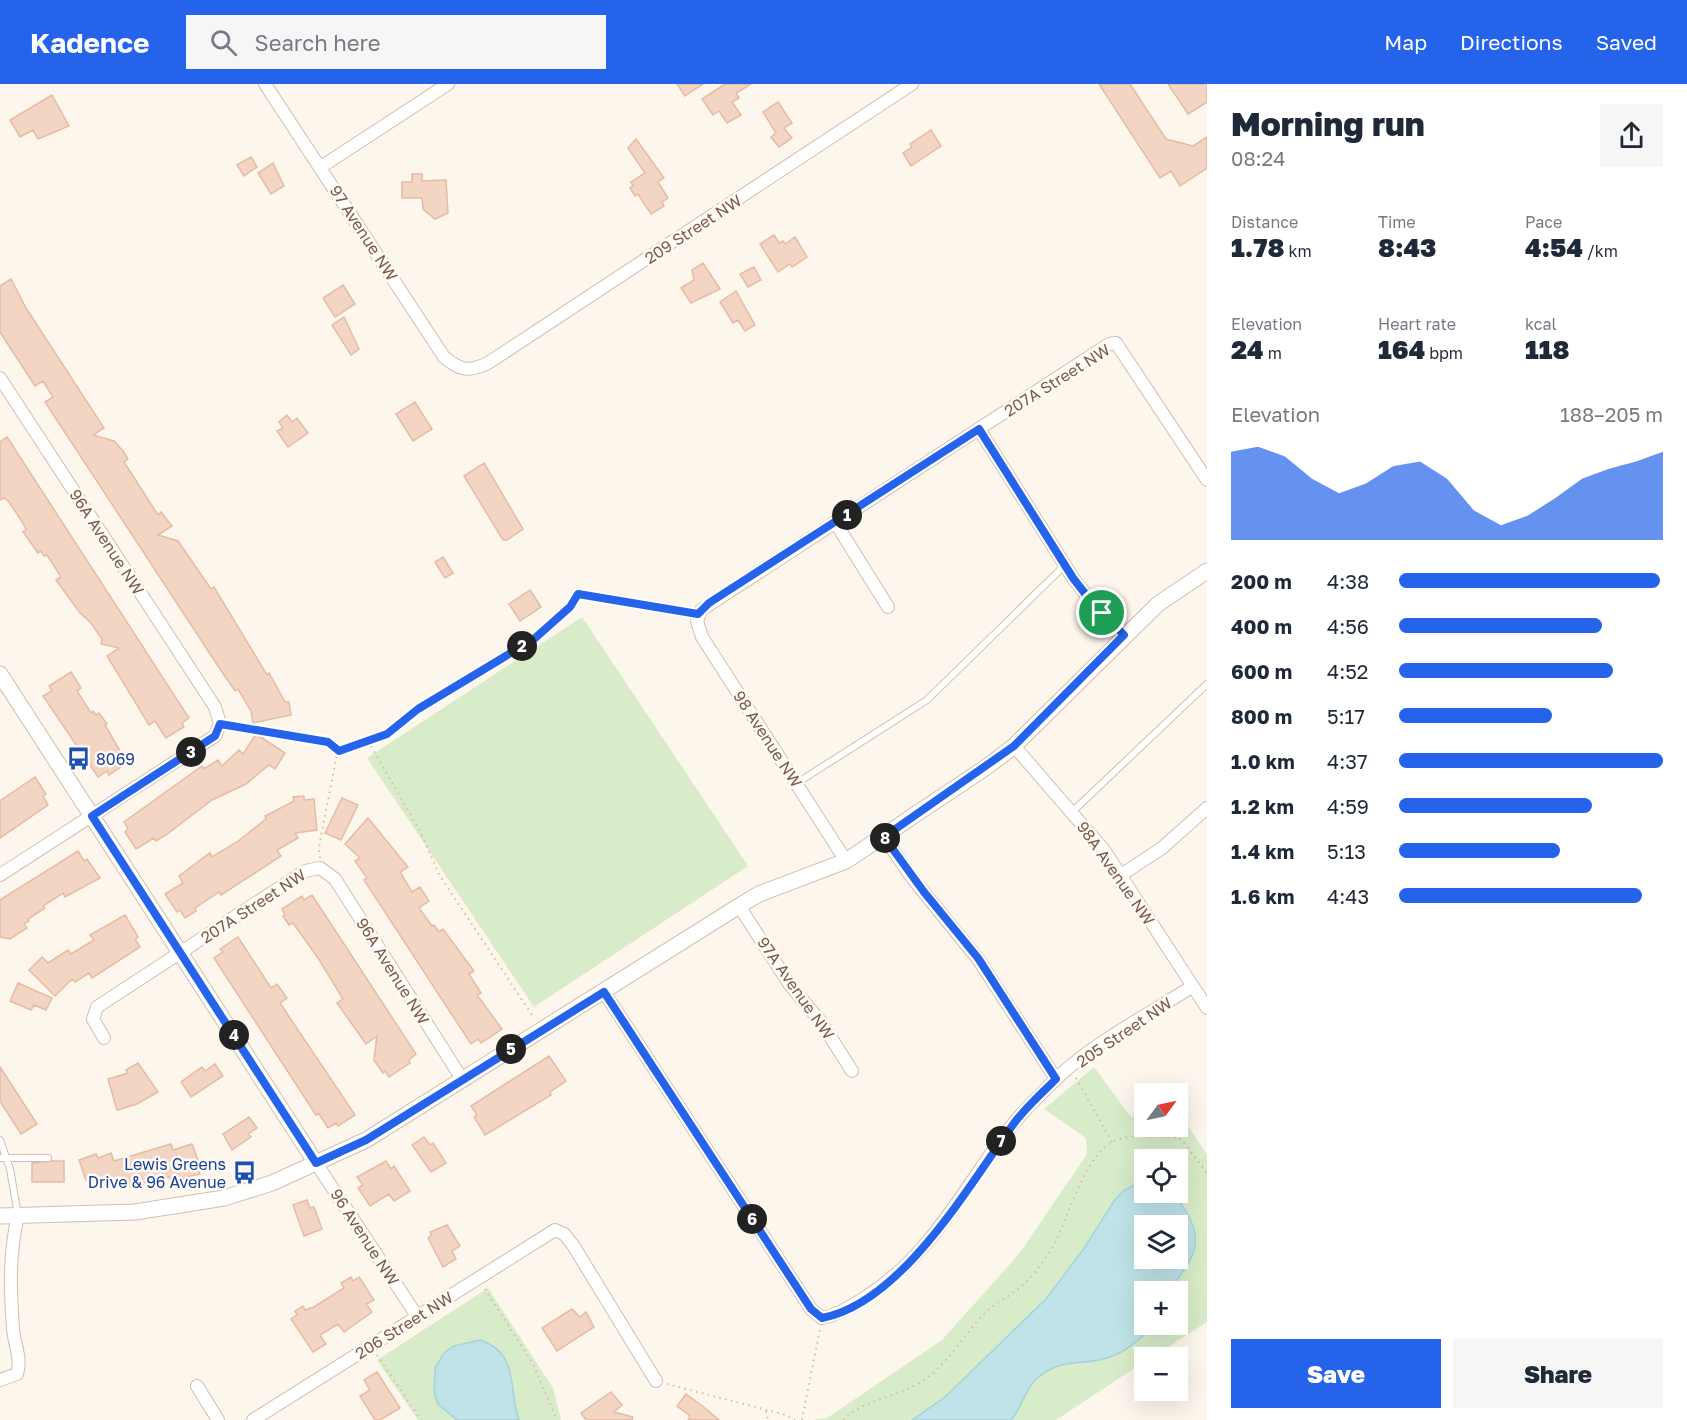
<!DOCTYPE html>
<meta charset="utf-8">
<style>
:root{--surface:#fff;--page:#f6f6f7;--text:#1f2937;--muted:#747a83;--accent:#2563eb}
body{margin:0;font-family:"Golos Text",sans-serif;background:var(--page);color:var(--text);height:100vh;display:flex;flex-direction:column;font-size:22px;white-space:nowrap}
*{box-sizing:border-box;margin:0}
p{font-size:20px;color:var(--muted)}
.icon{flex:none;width:33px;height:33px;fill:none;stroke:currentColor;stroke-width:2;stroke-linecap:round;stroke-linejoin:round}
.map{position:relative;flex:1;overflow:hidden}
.side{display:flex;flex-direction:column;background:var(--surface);width:480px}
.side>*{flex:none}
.needle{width:39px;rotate:57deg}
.controls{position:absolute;left:1134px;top:999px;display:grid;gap:12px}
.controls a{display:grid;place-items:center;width:54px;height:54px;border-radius:0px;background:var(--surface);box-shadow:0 6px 24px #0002;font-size:30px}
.pin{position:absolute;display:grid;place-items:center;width:51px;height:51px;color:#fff;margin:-26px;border:3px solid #fff;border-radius:50%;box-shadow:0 2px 6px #0007}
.km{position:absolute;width:30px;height:30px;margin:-15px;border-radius:50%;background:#222;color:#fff;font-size:16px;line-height:30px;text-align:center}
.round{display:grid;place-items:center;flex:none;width:63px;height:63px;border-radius:0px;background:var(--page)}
.head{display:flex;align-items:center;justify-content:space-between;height:102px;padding:0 24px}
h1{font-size:33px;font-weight:800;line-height:45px}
.metrics{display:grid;grid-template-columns:repeat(3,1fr);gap:9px;height:102px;padding:6px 24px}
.metrics div{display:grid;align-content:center}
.metrics b{font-size:26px;font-weight:800}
.metrics small{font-size:16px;font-weight:400}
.metrics p{font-size:16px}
.chart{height:168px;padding:12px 24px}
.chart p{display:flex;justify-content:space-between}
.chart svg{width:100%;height:108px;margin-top:6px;fill:var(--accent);opacity:.7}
.button{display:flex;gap:12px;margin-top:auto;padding:12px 24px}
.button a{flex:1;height:69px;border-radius:0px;background:var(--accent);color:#fff;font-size:24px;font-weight:800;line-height:69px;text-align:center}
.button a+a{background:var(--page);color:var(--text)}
ul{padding:0 24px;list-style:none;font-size:20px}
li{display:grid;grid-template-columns:96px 72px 1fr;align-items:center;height:45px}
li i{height:15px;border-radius:8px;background:var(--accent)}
header{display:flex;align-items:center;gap:36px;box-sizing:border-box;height:84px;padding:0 30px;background:var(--accent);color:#fff}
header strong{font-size:28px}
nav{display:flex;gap:33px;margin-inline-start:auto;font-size:21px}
.search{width:420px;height:54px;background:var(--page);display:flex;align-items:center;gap:15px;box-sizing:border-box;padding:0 21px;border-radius:0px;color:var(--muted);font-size:22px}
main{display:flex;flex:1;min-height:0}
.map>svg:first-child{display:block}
.green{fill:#d8ecc9;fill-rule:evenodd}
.water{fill:#bfe3e8;stroke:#a5d3da;stroke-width:1.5;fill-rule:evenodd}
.building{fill:#f3d5c3;stroke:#e6bba3;stroke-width:1.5}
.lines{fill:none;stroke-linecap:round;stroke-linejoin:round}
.service-casing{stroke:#d1beb0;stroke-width:8}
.minor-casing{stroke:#d1beb0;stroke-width:14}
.tertiary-casing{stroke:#d1beb0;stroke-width:17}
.path{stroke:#d9b8a5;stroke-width:2;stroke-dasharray:1.5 4.5;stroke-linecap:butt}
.service{stroke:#fff;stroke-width:6}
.minor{stroke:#fff;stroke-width:12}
.tertiary{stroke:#fff;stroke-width:15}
.route-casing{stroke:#fff;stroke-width:12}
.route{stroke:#2563eb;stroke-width:8}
.labels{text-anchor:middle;stroke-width:5;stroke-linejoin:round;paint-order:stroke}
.street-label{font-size:16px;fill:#7a5c4d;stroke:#fffaf3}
.transit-label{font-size:16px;fill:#164399;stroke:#fffaf3;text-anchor:start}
</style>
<header>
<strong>Kadence</strong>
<div class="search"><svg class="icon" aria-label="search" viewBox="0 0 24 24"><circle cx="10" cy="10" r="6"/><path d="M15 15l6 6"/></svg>Search here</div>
<nav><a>Map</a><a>Directions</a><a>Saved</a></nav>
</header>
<main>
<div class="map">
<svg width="1207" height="1336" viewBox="0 0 1207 1336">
<rect width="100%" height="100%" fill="#fdf6ec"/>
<path class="green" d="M582,533L748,782L534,923L367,674Z
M1094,983L1131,1033L1144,1025V1042H1178V1026L1207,1071V1238L1152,1273L1144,1274V1278L1056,1336H812L827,1334L942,1256L1019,1170L1087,1070L1086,1054L1044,1025ZM1144,1076H1178V1108H1144ZM1144,1142H1178V1174H1144ZM1144,1208H1178V1240H1144Z
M488,1204L553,1304L561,1336H418L377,1276Z"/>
<path class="water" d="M1141,1097H1144V1108L1173,1109C1207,1153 1200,1168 1168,1207L1144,1208V1240L1154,1241L1152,1244C1139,1255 1126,1268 1110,1273C1082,1283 1061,1272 1035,1296C1026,1305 1021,1325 1011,1336H912L945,1313L1046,1215L1085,1163L1114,1117L1123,1107ZM1144,1142H1178V1174H1144Z
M480,1256C520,1269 508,1306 519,1336H457L438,1320L434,1308L435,1284L444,1269L454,1262Z"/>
<path class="building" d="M677,0H703L685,12Z
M725,0H751L736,9L739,14L732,18L741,31L727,39L719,27L713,31L702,15Z
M1099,0H1130L1166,55L1193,62L1207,53V84L1180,102L1171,87L1160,94Z
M1168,0H1207V18L1188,30Z
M52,11L69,42L38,55L33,46L20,53L10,36Z
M778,18L792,39L784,44L792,54L779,63L771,53L776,49L763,28Z
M931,46L941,62L911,82L903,69L912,63L910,60Z
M636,55L664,94L658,98L668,114L662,118L664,122L651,130L638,110L635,112L630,104L633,102L631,98L645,89L628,64Z
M251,73L257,83L244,92L237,81Z
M273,79L284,102L271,110L258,89Z
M412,90H422V97L446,96L448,129L435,135L423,125L422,114H402V98H412Z
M774,151L779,159L783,157L785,160L795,153L807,173L792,183L790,180L778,188L760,160Z
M703,179L720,205L691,219L681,204L694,196L692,186Z
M754,183L761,196L748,203L740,190Z
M11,195L26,224L104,344L93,351L114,357L123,367L128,375L124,378L158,431L161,428L172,442L158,451L178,457L211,505L214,503L267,591L269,589L285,618H289L291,631L253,639L251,627L238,605L235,607L220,585L45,318L53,313L43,297L35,302L0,248V202Z
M343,201L355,220L335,233L323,214Z
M736,207L755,241L745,247L738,236L733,239L720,218Z
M344,233L359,265L351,271L332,241Z
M415,318L432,345L413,357L396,330Z
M287,331L292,338L297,334L308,349L288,363L277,347L283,344L279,338Z
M7,353L189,634L182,639L184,643L166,654L155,637L149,641L107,572L119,564L101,560L102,555L91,539L80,529L56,496L61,493L47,471L44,472L41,467L38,469L23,448L26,446L23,439L9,418L4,414L0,416V358Z
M484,379L523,445L507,456H503L464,392Z
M443,473L453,489L445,494L435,478Z
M530,506L541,523L520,537L509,520Z
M71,588L81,604L77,607L91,629L93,627L96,631L99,629L107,640L105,641L127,679L109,691L107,687L98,693L43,612L52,607L49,602Z
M256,650L285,669L275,685L269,681L246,700L212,716L166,751L156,757L154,754L136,765L125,748L128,745L124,738L202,682L204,685L218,676L222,682L239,666L243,670Z
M35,693L46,710L43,712L48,721L0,754V717Z
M304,712V716L314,715L317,746L295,749L298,754L277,766L281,772L221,811L219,808L195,824L196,827L185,834L180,826L177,828L165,810L183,799L179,792L210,769L212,773L237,758L266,735L265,732L294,717L293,713Z
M342,714L358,721L341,756L325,749Z
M368,734L408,783L400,788L412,808L420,803L429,817L419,824L432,842L434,841L439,848L443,845L474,887L469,890L481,909L477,911L502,945L481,959L478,955L471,960L364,796L367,794L355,777L360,774L345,760Z
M78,767L84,777L87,775L100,794L65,813L63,809L43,822L45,824L28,835L29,837L24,840L27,844L10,855L0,853V816Z
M312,811L416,970L409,976L410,979L389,993L385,987L383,989L374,976L377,952L366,960L337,919L343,915L318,874L293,839L289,841L283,832L285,831L282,825L302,812L304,816Z
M125,831L138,853L135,855L140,863L92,894L89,889L75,898L72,895L55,912L29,886L42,873L48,879L68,866L71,870L94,856L90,851Z
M238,853L271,904L277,900L287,914L280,919L355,1031L338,1042L336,1039L328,1044L319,1030L316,1031L214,874L223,868L220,865Z
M18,899L52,914L46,926L34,921L31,926L10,917Z
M549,972L566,997L550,1008L551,1011L485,1051L474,1033L477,1031L471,1022Z
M138,979L158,1008L137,1020L117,1026L108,995L128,989L126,986Z
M215,980L223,992L191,1013L181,998L202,983L205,987Z
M0,983L37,1040L21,1050L0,1017Z
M249,1033L257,1044L248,1050L251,1053L232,1066L223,1050Z
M424,1053L430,1061L433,1059L446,1079L431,1088L412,1061Z
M171,1060L173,1066L192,1060L199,1079L196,1080L200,1090L171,1097L169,1093L147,1101L144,1098L131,1103L127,1096L109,1103L108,1098L93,1103L90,1095L86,1096L79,1076L96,1070L98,1074L111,1069L114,1077Z
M52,1077H64V1098H32V1079Z
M386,1077L391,1085L394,1082L410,1107L394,1117L389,1110L370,1122L358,1104L363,1101L357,1093Z
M307,1116L310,1124L314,1123L322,1145L304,1152L293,1121Z
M447,1141L460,1162L452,1167L456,1175L443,1183L428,1154L432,1151L430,1148Z
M351,1193L353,1197L359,1193L374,1216L366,1220L372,1228L344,1248L338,1240L320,1251L326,1260L313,1268L291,1235L297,1231L295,1227L303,1222L305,1226L314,1223L344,1204L341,1199Z
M572,1225L580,1233L586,1228L594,1243L557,1267L542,1244Z
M377,1288L400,1324L380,1336H375L360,1312L370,1306L364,1296Z
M611,1308L622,1321L614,1328L633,1333L632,1336H586L581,1329Z
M686,1310L705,1324L719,1336H688L690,1332L677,1322Z"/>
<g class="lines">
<defs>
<path id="service" d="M797,699L927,616L1065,481
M1072,728L1207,600
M0,1056L10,1085L18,1131
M0,1074H48"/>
<path id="minor" d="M265,0L444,273C461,287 469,288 488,279L912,0
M321,83L448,0
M0,294L215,623L220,640L215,652L0,791
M979,345L1073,494L1090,516L1124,551
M835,438L888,523
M1014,662L1104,766L1207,924
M884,753L913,795L978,875L1056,995
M846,777L702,553L697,537L701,526L1109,260L1116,259L1207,396
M1121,791L1162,764L1207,724
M739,822L790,901L821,938L852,987
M604,908L811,1225L822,1234C840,1230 851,1222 866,1213C934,1169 965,1101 1013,1040C1025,1025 1040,1011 1054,997C1091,960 1148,931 1193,902
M104,954L93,935L97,923L305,787L320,784L335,795L462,995
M316,1079L417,1232
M0,1296L17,1290C22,1273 14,1261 13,1244C10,1204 9,1171 18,1131
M197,1302L218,1336
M253,1336L555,1146L564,1150L573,1161L656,1297"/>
<path id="tertiary" d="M0,590L316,1079
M0,1132L135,1128L224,1114L272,1099L366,1056L739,822L759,810L846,777L988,682L1014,662L1158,520L1207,487"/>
</defs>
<use href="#service" class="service-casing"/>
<use href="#minor" class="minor-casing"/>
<use href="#tertiary" class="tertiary-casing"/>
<path class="path" d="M232,642L328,658L338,667
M368,657L420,747L440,792L534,934
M320,774L319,763L337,670L342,665L387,650L418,625L539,552L570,523L578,510L686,528
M1076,994L1112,1058
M485,1205L533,1280L557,1336
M377,1271L421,1336
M667,1300L786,1331L795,1336
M766,1327L768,1336
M802,1336L820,1245
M843,1336C864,1315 899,1313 924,1296C950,1278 963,1251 985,1229C997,1217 1013,1211 1025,1199C1036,1188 1047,1173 1055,1159C1069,1132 1086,1066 1117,1056C1135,1050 1162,1051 1181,1055L1207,1089"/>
<use href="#service" class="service"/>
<use href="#minor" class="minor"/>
<use href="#tertiary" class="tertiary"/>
</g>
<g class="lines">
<defs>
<path id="route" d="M979,345L1073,494L1090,516L1124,551L1014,662L884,753L924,808L978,874L1056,995C1041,1010 1024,1025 1012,1042C968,1103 901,1219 822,1234L811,1225L604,908L366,1056L316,1079L92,732L215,652L220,640L328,658L339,667L387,650L418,625L534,555L570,523L578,510L698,530L709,519Z"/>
</defs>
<use href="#route" class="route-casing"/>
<use href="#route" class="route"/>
</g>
<defs>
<symbol id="bus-bare" viewBox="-9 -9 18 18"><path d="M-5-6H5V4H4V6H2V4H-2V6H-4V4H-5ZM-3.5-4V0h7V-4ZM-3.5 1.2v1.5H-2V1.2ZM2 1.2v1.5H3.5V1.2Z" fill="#1a4fb4" stroke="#fffaf3" stroke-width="2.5" paint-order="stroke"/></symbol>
</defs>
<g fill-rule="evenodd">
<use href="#bus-bare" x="62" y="658" width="33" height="33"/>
<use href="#bus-bare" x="228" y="1072" width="33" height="33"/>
</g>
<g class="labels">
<g class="street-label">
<text transform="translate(693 145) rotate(-33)" y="6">209 Street NW</text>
<text transform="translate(364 149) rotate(57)" y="6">97 Avenue NW</text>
<text transform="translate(1057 296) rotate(-32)" y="6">207A Street NW</text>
<text transform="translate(107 458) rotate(57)" y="6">96A Avenue NW</text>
<text transform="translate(768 655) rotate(57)" y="6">98 Avenue NW</text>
<text transform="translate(1116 789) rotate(55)" y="6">98A Avenue NW</text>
<text transform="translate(253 822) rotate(-33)" y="6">207A Street NW</text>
<text transform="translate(393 887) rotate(58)" y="6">96A Avenue NW</text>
<text transform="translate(796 904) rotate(55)" y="6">97A Avenue NW</text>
<text transform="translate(1124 948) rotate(-34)" y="6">205 Street NW</text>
<text transform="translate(365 1153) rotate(57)" y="6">96 Avenue NW</text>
<text transform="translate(404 1241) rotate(-32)" y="6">206 Street NW</text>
</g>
<g class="transit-label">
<text x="96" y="681">8069</text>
<text x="226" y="1086" text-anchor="end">Lewis Greens<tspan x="226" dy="18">Drive &amp; 96 Avenue</tspan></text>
</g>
</g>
</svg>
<div class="controls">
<a><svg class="needle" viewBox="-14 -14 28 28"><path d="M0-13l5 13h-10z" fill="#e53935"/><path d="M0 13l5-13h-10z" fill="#747a83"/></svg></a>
<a><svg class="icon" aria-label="locate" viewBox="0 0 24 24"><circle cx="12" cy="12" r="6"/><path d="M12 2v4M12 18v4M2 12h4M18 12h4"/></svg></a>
<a><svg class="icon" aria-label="layers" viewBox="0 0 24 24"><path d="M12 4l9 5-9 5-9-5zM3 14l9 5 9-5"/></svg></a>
<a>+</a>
<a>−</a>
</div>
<div class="pin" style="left:1102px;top:529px;background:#1e9e55"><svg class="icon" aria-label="arrive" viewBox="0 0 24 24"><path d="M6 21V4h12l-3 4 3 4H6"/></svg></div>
<b class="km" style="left:847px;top:431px">1</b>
<b class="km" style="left:522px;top:562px">2</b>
<b class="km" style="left:191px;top:668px">3</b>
<b class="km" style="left:234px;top:951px">4</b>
<b class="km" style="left:511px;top:965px">5</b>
<b class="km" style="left:752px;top:1135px">6</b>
<b class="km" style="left:1001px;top:1057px">7</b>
<b class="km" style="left:885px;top:754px">8</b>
</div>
<section class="side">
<div class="head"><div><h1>Morning run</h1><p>08:24</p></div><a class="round"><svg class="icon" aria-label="share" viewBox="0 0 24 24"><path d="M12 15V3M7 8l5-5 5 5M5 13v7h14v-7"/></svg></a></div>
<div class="metrics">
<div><p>Distance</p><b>1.78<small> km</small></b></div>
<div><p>Time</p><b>8:43</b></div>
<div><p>Pace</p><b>4:54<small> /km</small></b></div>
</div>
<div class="metrics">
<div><p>Elevation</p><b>24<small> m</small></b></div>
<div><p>Heart rate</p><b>164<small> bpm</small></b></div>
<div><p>kcal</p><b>118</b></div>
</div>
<div class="chart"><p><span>Elevation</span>188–205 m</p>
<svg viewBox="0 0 160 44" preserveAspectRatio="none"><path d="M0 44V8L10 6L20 10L30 19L40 25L50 21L60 14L70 12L80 19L90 32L100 38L110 34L120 27L130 19L140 15L150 12L160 8V44z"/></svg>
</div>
<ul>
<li><b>200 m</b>4:38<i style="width:99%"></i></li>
<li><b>400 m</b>4:56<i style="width:77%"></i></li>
<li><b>600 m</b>4:52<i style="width:81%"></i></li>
<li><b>800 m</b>5:17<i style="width:58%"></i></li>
<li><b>1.0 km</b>4:37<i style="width:100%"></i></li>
<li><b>1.2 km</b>4:59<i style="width:73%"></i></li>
<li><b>1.4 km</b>5:13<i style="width:61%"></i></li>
<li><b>1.6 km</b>4:43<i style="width:92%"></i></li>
</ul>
<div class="button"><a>Save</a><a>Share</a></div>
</section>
</main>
